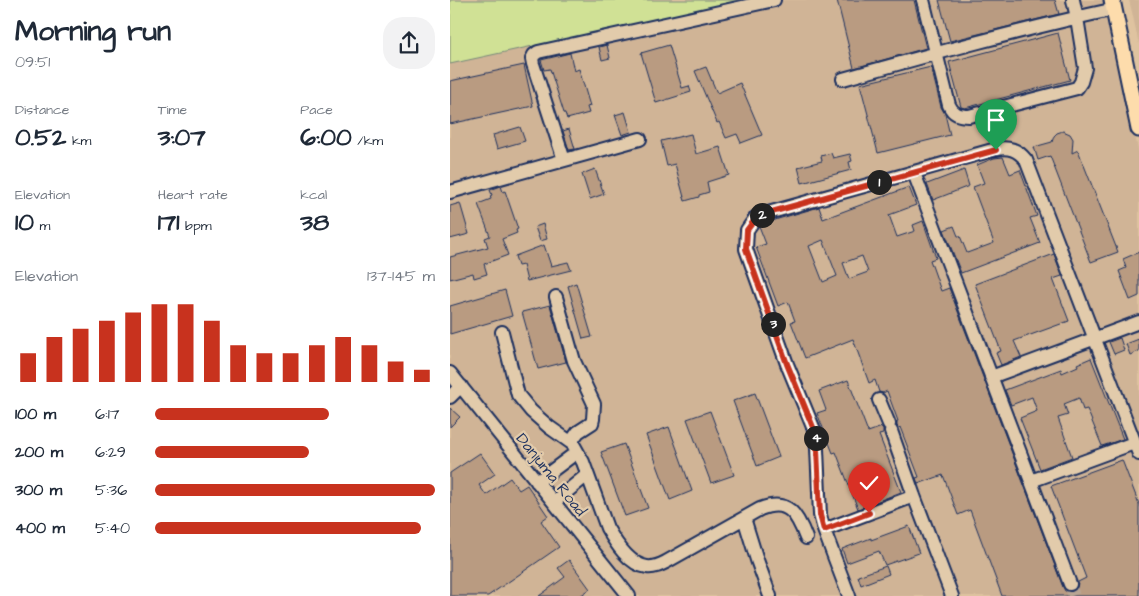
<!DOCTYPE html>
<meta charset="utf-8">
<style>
:root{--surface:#fff;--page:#f2f2f3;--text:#1f2937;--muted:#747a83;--accent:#c8321e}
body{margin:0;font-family:"Architects Daughter",sans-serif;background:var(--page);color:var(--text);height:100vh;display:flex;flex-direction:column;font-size:19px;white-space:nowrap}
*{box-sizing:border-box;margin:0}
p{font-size:16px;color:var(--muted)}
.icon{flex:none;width:28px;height:28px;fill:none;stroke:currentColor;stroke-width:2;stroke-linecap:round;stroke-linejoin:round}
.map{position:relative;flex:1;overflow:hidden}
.details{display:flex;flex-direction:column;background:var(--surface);width:450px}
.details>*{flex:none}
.pin{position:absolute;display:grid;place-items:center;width:42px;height:42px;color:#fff;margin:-51px -21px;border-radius:50% 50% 50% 0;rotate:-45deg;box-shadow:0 0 5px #0007}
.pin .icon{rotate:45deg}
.km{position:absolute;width:25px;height:25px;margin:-12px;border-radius:50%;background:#222;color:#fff;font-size:14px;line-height:25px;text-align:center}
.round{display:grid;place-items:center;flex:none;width:52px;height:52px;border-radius:20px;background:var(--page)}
.headline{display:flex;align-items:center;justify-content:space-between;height:85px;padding:0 15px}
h1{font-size:28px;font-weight:700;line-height:38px}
.metrics{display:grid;grid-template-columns:repeat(3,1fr);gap:8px;height:85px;padding:5px 15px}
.metrics div{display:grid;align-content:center}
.metrics b{font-size:25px;font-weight:700}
.metrics small{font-size:14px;font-weight:400}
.metrics p{font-size:14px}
.chart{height:140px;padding:10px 15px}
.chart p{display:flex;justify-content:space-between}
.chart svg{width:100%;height:90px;margin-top:5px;stroke:var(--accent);stroke-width:6}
ul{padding:0 15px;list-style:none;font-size:16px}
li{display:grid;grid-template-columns:80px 60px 1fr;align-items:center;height:38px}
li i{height:12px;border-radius:6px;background:var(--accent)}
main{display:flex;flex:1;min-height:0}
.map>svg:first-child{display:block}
.built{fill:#d0b496}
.green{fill:#d0e195;stroke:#76887a}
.building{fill:#b99b81;stroke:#1b2f5e;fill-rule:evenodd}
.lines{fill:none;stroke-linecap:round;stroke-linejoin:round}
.minor-tunnel{stroke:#b8a593;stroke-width:12;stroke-dasharray:12 6;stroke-linecap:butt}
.minor-casing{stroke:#1b2f5e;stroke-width:16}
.major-casing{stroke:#1b2f5e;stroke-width:19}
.minor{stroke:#e2cbab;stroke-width:12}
.major{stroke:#fddcac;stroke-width:15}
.route-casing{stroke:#fff;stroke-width:10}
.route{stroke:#c8321e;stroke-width:6}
.labels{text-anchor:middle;stroke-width:4.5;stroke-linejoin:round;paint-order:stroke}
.street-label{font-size:16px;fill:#1b2f5e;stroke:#e2cbab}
</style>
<main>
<section class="details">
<div class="headline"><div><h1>Morning run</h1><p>09:51</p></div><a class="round"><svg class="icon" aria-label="share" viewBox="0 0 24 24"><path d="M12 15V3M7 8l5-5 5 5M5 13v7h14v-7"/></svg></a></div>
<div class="metrics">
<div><p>Distance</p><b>0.52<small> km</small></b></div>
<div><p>Time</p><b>3:07</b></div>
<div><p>Pace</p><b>6:00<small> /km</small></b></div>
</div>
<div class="metrics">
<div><p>Elevation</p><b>10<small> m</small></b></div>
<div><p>Heart rate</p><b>171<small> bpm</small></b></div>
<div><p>kcal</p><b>38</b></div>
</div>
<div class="chart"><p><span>Elevation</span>137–145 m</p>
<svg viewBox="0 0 160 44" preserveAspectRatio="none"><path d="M5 44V30M15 44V22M25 44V18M35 44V14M45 44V10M55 44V6M65 44V6M75 44V14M85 44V26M95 44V30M105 44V30M115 44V26M125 44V22M135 44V26M145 44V34M155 44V38"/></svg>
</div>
<ul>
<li><b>100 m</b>6:17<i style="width:62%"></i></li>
<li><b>200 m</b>6:29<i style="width:55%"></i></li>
<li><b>300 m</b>5:36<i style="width:100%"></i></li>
<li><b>400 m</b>5:40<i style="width:95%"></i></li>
</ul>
</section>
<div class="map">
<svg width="689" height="596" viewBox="0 0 689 596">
<rect width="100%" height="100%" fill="#dfc3a0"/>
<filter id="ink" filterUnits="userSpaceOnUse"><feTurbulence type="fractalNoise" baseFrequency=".02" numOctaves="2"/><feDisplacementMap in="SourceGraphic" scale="10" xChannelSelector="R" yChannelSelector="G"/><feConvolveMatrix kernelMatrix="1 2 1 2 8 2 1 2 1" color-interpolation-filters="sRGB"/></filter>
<g filter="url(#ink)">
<path class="built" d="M0,0H652L689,153V596H0Z
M679,0H689V44L682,12Z"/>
<path class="green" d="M0,0H295L0,64Z"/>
<path class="building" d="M387,0H464L476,48L404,68Z
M489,0H605L609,14L500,41Z
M608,33L620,80L515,108L511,107L499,62Z
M157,45L160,58L152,60L149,47Z
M219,45L232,88L239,86L241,92L206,103L191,53Z
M120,53L124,71L129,69L140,106L137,107L139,113L117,119L115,113H114L100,69L94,70L91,60Z
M74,65L83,106L0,124V81Z
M256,67L267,93L290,83L312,135L291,143L287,134L276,138L269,122L267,123L245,71Z
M481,67L491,107L495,114L500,135L428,153L410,84Z
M175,112L181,132L172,135L165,115Z
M70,127L75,141L47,149L43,135Z
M119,129L125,149L119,150L113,131Z
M613,131L620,134L623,139L622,153L628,150L668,252L641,262L600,156L588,160L584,147L602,142L604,136L607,133Z
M241,134L246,154L270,147L279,175L257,182L259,192L249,195V197L235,201L225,164L217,166L211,141Z
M381,153L383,158L400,154L402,161L399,162L401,170L352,183L348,167L372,161L371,156Z
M553,157L560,174L570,170L587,216L580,218L590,243L511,273L494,230L504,226L508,236H510L517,253L544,243L523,187L534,183L527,165L544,158Z
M145,169L154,194L140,199L132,174Z
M514,170L519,186L483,200L477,184Z
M51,186L53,192L55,191L68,229L66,230L67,233L52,239L58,255L34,264L37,274L24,278L23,273L0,279V257L38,247L35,238L40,236L28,204L41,199L40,196L42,195L40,190Z
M459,187L466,205L439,215L447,237L465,231L463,225L473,221L486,258L480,260L491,291L499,288L613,587L615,591L622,592L627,589L628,582L636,578L601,486L672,460L689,504V596H552L520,510L508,515L493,475L468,484L466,478L469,477L450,427L449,428L447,426V421H448L437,391L433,393L429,392L425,380L419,383L403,339L355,358L341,322L345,321L338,302L328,306L306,247L316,244L309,226L328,219L369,207L373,219ZM373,240L387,276L373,282L359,246ZM412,256L418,272L399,279L393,263Z
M10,203L19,234L0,239V206Z
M93,224L97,239L90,241L85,227Z
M94,245L101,266L118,262L121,270L77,281L73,265L68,266L65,256Z
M689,252V296L680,300L669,271L676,268L673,259Z
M604,254L612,276L603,279L619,321L564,341L571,357L551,365L546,353L551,351L525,284Z
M126,283L142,337L133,339L118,286Z
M55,290L62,316L0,334V306Z
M100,305L116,362L88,369L72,312Z
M670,338L674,350L664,354L659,342Z
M689,339V351L680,355L676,344Z
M641,358L673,439L652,446L637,409L633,410L629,398L614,404L618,415L608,418L622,457L590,469L570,418L587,411L582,397L561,405L555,390L611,369L612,373L628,366L627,364Z
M398,380L418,432L432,427L433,429V434L429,435L451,492L408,509L386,452L383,453L367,413L376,410L369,391Z
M305,393L329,457L307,466L283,401Z
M0,408L10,417L0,427Z
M260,411L284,475L261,483L237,419Z
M219,427L242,491L220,500L196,435Z
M174,444L198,508L175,516L151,452Z
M30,453L45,474L29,485L36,495L60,478L69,490L77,485L98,516L91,521L109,547L38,596H0V473Z
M459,526L469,553L435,565L429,551L397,563L392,549L421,538V540Z
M119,560L140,589L130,596H89L115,577L108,568Z
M436,566L439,574L411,585L408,576Z"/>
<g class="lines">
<path class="minor-tunnel" d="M620,584L624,596"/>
<defs>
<path id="minor" d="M473,0L499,105C503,114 509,116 519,116L627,88L631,82L635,68L627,18L623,0
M393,79C483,54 573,29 665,9
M114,160L83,64L82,59L84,55L88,52L324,0
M464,173L620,584
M0,192L190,139
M106,297L124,361L144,404L143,419L142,423L128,432L123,439V444L133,462L157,528C165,542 179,565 197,567C204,568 210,565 216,562L310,509C338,498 347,514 356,538
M52,332L68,395L81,411L99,427L123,444
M0,373L179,596
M541,377L689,322
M0,397L11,386
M429,400L439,424
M441,431L464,496L502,596
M581,481L684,443
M87,482L127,452
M104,502L137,475
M294,518L307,560L320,596
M374,530L464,496
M399,596L374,530L370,515L367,449L365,432L337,364L296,249L297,230L306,217L318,213L546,149C559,147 567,149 576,160L689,454"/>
<path id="major" d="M662,0L689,129"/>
</defs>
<use href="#minor" class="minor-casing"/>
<use href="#major" class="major-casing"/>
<use href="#minor" class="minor"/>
<use href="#major" class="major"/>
</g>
</g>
<g class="lines" filter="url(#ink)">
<defs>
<path id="route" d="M419,513L374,530L370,515L367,449L365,432L337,364L296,249L297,230L306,218L318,213L546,150"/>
</defs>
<use href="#route" class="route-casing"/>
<use href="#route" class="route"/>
</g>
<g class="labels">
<g class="street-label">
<text transform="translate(102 474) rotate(51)" y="6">Danjuma Road</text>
</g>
</g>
</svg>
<div class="pin" style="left:546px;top:150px;background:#1e9e55"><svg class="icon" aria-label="arrive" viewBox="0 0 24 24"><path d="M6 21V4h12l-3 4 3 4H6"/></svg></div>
<div class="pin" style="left:419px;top:513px;background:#d93025"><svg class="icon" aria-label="check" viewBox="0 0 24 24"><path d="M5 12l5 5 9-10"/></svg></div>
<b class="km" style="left:429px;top:182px">1</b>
<b class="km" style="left:312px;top:215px">2</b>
<b class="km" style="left:323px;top:324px">3</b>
<b class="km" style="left:366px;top:438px">4</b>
</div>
</main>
